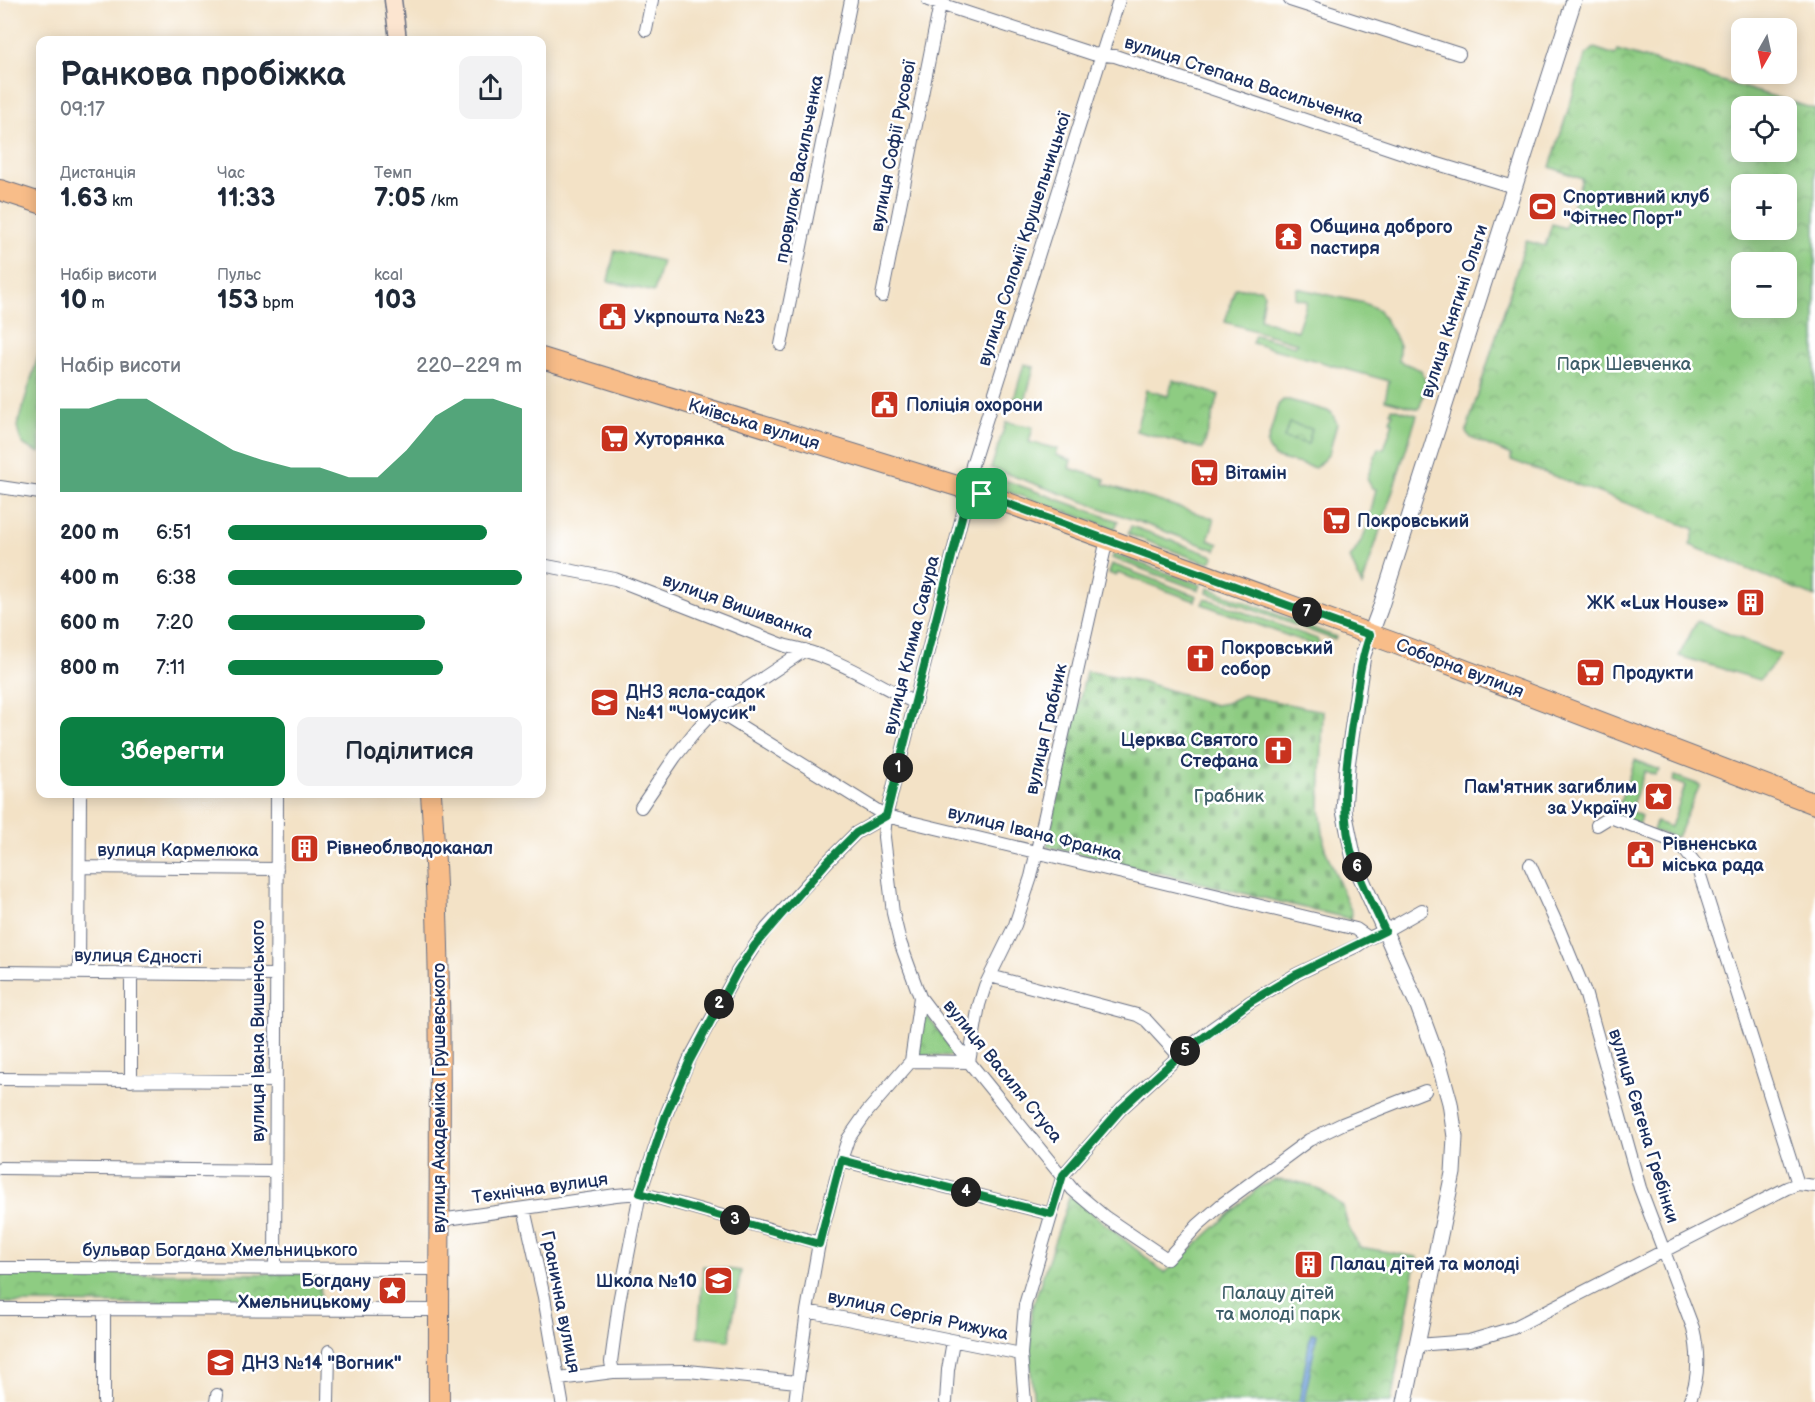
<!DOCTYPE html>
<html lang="uk">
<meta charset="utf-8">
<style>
:root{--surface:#fff;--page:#f2f2f3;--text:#1f2937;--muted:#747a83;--accent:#0b8043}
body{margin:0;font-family:"Balsamiq Sans",sans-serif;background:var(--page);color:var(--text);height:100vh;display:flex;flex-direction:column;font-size:22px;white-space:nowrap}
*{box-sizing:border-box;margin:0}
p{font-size:20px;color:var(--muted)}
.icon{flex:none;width:33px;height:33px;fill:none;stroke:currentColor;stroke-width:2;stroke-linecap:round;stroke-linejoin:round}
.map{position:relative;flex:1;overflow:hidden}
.panel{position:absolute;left:36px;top:36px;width:510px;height:762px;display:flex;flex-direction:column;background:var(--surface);border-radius:12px;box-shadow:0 3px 15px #0003}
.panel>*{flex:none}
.needle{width:39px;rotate:189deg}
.buttons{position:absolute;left:1731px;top:18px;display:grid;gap:12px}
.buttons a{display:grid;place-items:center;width:66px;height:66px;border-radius:12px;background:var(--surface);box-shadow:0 3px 15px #0003;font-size:30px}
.pin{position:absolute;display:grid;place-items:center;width:51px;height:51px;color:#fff;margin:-26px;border-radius:12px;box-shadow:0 3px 9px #0006}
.km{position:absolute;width:30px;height:30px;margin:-15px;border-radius:50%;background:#222;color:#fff;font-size:16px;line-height:30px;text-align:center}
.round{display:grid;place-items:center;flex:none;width:63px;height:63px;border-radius:12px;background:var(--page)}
.headline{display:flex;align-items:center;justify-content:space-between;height:102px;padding:0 24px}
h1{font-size:33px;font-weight:700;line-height:45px}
.stats{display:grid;grid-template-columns:repeat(3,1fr);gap:9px;height:102px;padding:6px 24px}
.stats div{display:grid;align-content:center}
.stats b{font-size:26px;font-weight:700}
.stats small{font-size:16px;font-weight:400}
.stats p{font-size:16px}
.chart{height:168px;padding:12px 24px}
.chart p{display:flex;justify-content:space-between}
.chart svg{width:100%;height:108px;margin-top:6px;fill:var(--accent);opacity:.7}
.action{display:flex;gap:12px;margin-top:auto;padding:12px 24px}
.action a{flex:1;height:69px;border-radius:12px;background:var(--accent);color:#fff;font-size:24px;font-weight:700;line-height:69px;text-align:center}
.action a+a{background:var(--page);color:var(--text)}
ul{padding:0 24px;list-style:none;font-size:20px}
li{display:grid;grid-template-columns:96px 72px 1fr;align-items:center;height:45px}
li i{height:15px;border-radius:8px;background:var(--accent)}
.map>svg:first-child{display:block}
.grass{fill:#8ecc82;stroke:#547e70;stroke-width:1.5}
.cemetery{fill:url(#cemetery-stones);stroke:#547e70;stroke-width:1.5}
.park{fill:url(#park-crowns);stroke:#547e70;stroke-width:1.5;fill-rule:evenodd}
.water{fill:url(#water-ripples);stroke:#466a9e;stroke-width:1.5}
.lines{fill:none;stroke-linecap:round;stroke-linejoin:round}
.minor-casing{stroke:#676e82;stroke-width:14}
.tertiary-casing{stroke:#676e82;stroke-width:17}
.secondary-casing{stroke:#676e82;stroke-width:19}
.primary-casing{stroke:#676e82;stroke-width:22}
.minor{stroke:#fff;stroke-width:12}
.tertiary{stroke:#fff;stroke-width:15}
.secondary{stroke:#fce5d0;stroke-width:16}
.primary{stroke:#f8bd89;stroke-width:20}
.route-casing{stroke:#fff;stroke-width:12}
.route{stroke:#0b8043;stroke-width:8}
.labels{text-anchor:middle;stroke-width:5;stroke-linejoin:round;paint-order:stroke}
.street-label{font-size:18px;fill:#1b2f5e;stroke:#fff}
.poi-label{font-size:18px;font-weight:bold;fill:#1b2f5e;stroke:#fff;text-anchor:start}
.park-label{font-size:18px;fill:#3e5e69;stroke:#fff}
</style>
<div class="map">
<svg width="1815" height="1402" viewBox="0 0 1815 1402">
<defs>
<pattern id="cemetery-stones" width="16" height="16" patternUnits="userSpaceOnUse" patternTransform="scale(1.5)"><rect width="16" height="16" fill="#8ecc82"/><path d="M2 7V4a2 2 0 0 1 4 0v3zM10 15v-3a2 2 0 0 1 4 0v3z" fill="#73a66e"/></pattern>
<pattern id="park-crowns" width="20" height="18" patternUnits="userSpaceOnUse" patternTransform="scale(1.5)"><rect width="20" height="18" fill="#8ecc82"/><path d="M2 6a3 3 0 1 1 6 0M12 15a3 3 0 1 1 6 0" fill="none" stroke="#73a66e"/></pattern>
<pattern id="water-ripples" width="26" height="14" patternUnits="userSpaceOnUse" patternTransform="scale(1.5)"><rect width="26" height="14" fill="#71a5dd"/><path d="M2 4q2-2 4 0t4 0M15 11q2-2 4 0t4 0" fill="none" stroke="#5c87b6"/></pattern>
</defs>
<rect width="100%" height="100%" fill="#fff"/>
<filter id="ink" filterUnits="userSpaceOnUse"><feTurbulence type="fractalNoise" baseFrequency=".0167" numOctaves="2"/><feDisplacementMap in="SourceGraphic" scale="12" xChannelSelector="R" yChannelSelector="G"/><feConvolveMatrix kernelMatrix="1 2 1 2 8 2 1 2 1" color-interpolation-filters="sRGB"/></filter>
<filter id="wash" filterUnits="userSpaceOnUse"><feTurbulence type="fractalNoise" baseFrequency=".008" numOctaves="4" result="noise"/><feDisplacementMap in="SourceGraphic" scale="24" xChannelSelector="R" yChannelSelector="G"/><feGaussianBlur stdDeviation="1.35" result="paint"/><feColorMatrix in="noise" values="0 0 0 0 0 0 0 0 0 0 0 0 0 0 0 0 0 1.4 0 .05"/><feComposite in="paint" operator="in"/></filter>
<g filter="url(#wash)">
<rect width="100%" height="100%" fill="#f3e2c6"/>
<path class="grass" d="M615,250L662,261L654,292L608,281Z
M1235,288L1261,289L1264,294L1260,319L1297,331L1307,301L1295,298L1297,288L1364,303L1379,310L1399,343V361L1421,370L1427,385L1419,409L1385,400L1389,381L1252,343L1255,335L1295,346L1297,343L1225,322Z
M40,350V453C23,446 20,445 17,426Z
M1024,364L1034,367L1025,402L1014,399Z
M1283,400H1289L1331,412L1337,423L1329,454L1315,468L1274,457L1267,445L1278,405Z
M1392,408L1417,415L1362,586L1350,558C1369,533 1369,518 1376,489L1372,488L1367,479L1378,448L1384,449L1393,422L1390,421L1393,413L1390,412Z
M1006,422L1033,427L1029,442L1058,449L1056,455L1071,460L1069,468L1105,479L1104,484L1213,518L1214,521L1208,540L1219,544L1216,550L991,468Z
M996,477L1118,521L1115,529L992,486Z
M1131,526L1214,556C1212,563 1208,562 1201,561L1128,534Z
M1114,554L1201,585L1199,590L1112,558Z
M1112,564L1197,596L1195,601L1118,573L1116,576L1109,573Z
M1208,588L1336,637L1335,640L1207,593Z
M1205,598L1317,639L1321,648L1202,604Z
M1697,621L1781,655L1760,680L1679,656Z
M1635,760L1660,770L1655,775L1645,771L1630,811L1641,816L1638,825L1617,815L1616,812Z
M1675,776L1700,785L1677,837L1653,831L1656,822L1671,827L1685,786L1673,781Z
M703,1266L741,1271L729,1341L698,1336Z"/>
<path class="cemetery" d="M1086,671L1141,681L1215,705L1226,703L1243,695L1323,711L1320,808L1325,849L1352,913L1351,919L1047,846Z"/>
<path class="park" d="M1594,48L1615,55L1617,50L1815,109V597L1690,545L1695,529L1511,460V455L1471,438L1466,432L1526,241L1545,246L1552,224L1565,228L1582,179L1550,167L1583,63L1585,56ZM1742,106H1786V152H1742ZM1786,184V230H1742V184ZM1742,262H1786V308H1742Z
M1173,380L1219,395L1203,449L1136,431L1146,390L1168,396Z
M1289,423L1312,429L1308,444L1284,438Z
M925,1013L956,1054L955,1056L917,1055L923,1015Z
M1274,1180C1308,1181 1317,1186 1343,1206C1346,1222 1350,1234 1360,1247L1417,1257L1391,1402H1034L1030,1362L1031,1311L1070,1195L1165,1273L1258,1188Z
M0,1273L320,1274L321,1305L0,1303Z"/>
<path class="water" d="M1311,1333L1317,1334L1304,1402H1299Z"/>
</g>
<g filter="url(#ink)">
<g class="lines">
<defs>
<path id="minor" d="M928,0L1093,54L1115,56L1418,158L1514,187
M1290,0L1459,54
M646,30L652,0
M882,296L940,4
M781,345L851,0
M0,487L40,493
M542,565L615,579L786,646C833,655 873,682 915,703
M715,710L886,816L1356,929L1369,938
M641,807L675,757L698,728L715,710L805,650
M1597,825L1610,817L1680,844L1697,866L1798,1184
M1530,865L1559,929L1585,992L1640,1188L1693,1328C1699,1353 1700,1378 1689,1402
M80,867L277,869
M0,972L276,975
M79,973L80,794
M990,976L1137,1015L1146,1020L1179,1056
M920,997L969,1062L1073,1190L1105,1217L1167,1259L1198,1225L1221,1205L1309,1140L1342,1124L1425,1091
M911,1061L969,1062
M969,1062L979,1005L985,986L1015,925L1031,877L1107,539
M0,1079L276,1081
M131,1081V974
M841,1160L1051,1214
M0,1168L275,1171
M524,1209L544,1297L562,1402
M440,1220L616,1195L640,1193L819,1243
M0,1268L440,1269
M275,1269L277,794
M0,1309L438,1310
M807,1311L1021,1354
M1417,1345L1469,1341L1513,1328L1787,1188L1798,1184L1815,1186
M613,1372L611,1362L619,1302L640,1193L666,1115L689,1060L737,972L767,928L828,861L856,833L886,816
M559,1379L613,1372L688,1371L797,1382
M104,1402V1311
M216,1402L217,1395
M328,1402L329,1351
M795,1402L807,1311L819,1243L841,1160L848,1139L867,1112L911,1061L920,997L900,942L893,913L884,837L886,816L964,509L972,465L1119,0
M946,1402L948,1370L953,1341
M1025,1402L1021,1354L1025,1305L1063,1175L1121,1109L1179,1056L1210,1030L1250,1002L1297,974L1357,946L1369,938L1385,931L1422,910"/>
<path id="tertiary" d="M1405,1402L1453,1173L1455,1137L1450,1103L1439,1063L1418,1006L1355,864L1344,811L1347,766L1363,655L1380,609L1574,0"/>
<path id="secondary" d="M393,0L398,40"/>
<path id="primary" d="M0,190L40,203
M542,358L983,494L1394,643L1815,804
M431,794C445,996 438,1199 439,1402"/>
</defs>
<use href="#minor" class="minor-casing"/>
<use href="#tertiary" class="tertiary-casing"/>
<use href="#secondary" class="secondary-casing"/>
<use href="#primary" class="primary-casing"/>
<use href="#minor" class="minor"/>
<use href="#tertiary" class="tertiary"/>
<use href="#secondary" class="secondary"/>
<use href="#primary" class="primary"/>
</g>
</g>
<g class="lines" filter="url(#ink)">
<defs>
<path id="route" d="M967,489L1370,635C1361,659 1358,685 1354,711C1346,762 1338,814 1355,864C1363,887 1375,909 1385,931L1297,974L1250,1002L1179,1056L1121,1109L1063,1175L1051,1214L841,1160L819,1244L640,1193L666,1115L690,1060L737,972L755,945L828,861L856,833L886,816L964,509Z"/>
</defs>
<use href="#route" class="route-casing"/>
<use href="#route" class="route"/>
</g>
<defs>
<symbol id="stadium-square" viewBox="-11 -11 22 22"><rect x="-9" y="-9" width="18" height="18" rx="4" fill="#c8321e" stroke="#fff"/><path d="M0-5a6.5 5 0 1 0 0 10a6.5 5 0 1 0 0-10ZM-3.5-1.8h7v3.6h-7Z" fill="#fff"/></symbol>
<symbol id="temple-square" viewBox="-11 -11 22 22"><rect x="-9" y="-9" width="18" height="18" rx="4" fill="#c8321e" stroke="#fff"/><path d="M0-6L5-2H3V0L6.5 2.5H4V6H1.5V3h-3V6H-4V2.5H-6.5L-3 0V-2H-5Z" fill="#fff"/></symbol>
<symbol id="civic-square" viewBox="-11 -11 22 22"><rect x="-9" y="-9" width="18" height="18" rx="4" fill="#c8321e" stroke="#fff"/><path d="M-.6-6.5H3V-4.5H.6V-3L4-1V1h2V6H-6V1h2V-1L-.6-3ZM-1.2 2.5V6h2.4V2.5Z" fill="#fff"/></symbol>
<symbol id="supermarket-square" viewBox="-11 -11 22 22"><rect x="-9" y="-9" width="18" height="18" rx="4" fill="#c8321e" stroke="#fff"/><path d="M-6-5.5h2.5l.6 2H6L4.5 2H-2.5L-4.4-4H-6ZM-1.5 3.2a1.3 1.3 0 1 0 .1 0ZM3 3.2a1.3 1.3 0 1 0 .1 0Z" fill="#fff"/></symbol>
<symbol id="building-square" viewBox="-11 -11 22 22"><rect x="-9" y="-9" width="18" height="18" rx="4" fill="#c8321e" stroke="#fff"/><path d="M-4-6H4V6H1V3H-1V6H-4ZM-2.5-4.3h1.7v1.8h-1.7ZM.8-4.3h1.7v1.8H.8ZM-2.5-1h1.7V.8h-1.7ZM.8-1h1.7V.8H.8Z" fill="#fff"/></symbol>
<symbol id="church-square" viewBox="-11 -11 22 22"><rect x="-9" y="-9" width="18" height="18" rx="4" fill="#c8321e" stroke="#fff"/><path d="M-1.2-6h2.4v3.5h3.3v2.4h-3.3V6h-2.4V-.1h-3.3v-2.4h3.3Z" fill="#fff"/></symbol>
<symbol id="school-square" viewBox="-11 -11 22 22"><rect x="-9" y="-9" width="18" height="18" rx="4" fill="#c8321e" stroke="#fff"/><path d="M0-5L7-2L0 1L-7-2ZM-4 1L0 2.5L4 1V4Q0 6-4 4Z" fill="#fff"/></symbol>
<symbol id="sight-square" viewBox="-11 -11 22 22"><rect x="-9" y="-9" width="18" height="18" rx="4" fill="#c8321e" stroke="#fff"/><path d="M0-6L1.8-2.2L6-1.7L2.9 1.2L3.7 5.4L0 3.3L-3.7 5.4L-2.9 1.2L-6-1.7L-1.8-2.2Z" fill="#fff"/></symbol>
</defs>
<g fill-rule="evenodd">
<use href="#stadium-square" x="1526" y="190" width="33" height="33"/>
<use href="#temple-square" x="1272" y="220" width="33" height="33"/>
<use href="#civic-square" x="596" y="300" width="33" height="33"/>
<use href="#civic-square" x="868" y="388" width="33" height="33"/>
<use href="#supermarket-square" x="598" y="422" width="33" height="33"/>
<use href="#supermarket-square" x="1188" y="456" width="33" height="33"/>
<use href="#supermarket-square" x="1320" y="504" width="33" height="33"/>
<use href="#building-square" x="1734" y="586" width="33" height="33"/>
<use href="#church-square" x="1184" y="642" width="33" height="33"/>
<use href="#supermarket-square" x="1574" y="656" width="33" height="33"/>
<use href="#school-square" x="588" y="686" width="33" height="33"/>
<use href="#church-square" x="1262" y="734" width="33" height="33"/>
<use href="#sight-square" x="1642" y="780" width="33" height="33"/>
<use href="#building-square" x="288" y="832" width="33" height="33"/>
<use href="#civic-square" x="1624" y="838" width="33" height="33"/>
<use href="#building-square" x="1292" y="1248" width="33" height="33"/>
<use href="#school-square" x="702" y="1264" width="33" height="33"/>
<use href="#sight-square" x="376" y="1274" width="33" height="33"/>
<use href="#school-square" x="204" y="1346" width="33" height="33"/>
</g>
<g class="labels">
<g class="street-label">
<text transform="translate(1244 80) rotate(18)" y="6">вулиця Степана Васильченка</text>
<text transform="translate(893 146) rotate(-79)" y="6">вулиця Софії Русової</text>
<text transform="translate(799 169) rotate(-79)" y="6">провулок Васильченка</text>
<text transform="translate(1024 239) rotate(-72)" y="6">вулиця Соломії Крушельницької</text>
<text transform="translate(1454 311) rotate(-72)" y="6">вулиця Княгині Ольги</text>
<text transform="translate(754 424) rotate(17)" y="6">Київська вулиця</text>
<text transform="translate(738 606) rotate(20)" y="6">вулиця Вишиванка</text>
<text transform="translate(911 645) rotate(-76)" y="6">вулиця Клима Савура</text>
<text transform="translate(1460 668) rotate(21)" y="6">Соборна вулиця</text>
<text transform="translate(1046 729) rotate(-77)" y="6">вулиця Грабник</text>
<text transform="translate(1035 833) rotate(14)" y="6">вулиця Івана Франка</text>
<text x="178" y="856">вулиця Кармелюка</text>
<text transform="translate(138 956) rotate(1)" y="6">вулиця Єдності</text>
<text transform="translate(258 1031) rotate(-90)" y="6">вулиця Івана Вишенського</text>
<text transform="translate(1003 1071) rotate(51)" y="6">вулиця Василя Стуса</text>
<text transform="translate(439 1098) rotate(-90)" y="6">вулиця Академіка Грушевського</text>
<text transform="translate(1644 1126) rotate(73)" y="6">вулиця Євгена Гребінки</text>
<text transform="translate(540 1188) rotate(-8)" y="6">Технічна вулиця</text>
<text x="220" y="1256">бульвар Богдана Хмельницького</text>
<text transform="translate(561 1302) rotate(79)" y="6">Гранична вулиця</text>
<text transform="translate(918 1315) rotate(12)" y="6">вулиця Сергія Рижука</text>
</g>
<g class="poi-label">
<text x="1563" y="203">Спортивний клуб<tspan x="1563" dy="21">"Фітнес Порт"</tspan></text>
<text x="1310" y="233">Община доброго<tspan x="1310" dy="21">пастиря</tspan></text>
<text x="634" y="323">Укрпошта №23</text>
<text x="906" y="411">Поліцiя охорони</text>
<text x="635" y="445">Хуторянка</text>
<text x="1225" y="479">Вітамін</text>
<text x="1357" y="527">Покровський</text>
<text x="1729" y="609" text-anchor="end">ЖК «Lux House»</text>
<text x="1221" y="654">Покровський<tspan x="1221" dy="21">собор</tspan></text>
<text x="1612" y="679">Продукти</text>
<text x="626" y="698">ДНЗ ясла-садок<tspan x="626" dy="21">№41 "Чомусик"</tspan></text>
<text x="1258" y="746" text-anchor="end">Церква Святого<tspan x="1258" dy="21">Стефана</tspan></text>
<text x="1637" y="793" text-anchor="end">Пам'ятник загиблим<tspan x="1637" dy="21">за Україну</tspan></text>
<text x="1662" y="850">Рівненська<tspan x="1662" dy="21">міська рада</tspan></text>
<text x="326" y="854">Рівнеоблводоканал</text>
<text x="1330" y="1270">Палац дітей та молоді</text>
<text x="371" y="1287" text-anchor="end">Богдану<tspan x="371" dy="21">Хмельницькому</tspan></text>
<text x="697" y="1287" text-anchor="end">Школа №10</text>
<text x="242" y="1369">ДНЗ №14 "Вогник"</text>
</g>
<g class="park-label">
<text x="1624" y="370">Парк Шевченка</text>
<text x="1229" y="802">Грабник</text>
<text x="1278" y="1299">Палацу дітей<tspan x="1278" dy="21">та молоді парк</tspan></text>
</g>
</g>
</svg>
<div class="buttons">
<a><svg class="needle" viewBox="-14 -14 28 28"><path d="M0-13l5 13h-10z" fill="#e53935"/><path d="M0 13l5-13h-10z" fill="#747a83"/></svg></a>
<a><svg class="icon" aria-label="locate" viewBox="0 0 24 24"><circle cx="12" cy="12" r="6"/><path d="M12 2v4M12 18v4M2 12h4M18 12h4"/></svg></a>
<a>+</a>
<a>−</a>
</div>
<div class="pin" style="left:982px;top:494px;background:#1e9e55"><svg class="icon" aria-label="arrive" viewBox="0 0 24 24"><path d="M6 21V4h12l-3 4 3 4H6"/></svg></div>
<b class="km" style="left:898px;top:768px">1</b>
<b class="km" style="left:719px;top:1004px">2</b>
<b class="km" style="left:735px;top:1220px">3</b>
<b class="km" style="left:966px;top:1192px">4</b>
<b class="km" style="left:1185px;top:1051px">5</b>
<b class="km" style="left:1357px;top:867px">6</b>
<b class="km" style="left:1307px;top:612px">7</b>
<section class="panel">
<div class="headline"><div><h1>Ранкова пробіжка</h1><p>09:17</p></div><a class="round"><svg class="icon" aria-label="share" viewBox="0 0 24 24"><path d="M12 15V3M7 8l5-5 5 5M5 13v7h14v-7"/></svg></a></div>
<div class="stats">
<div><p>Дистанція</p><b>1.63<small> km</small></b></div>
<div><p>Час</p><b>11:33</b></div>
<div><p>Темп</p><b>7:05<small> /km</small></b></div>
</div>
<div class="stats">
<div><p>Набір висоти</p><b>10<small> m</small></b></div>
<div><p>Пульс</p><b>153<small> bpm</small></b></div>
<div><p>kcal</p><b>103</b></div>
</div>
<div class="chart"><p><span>Набір висоти</span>220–229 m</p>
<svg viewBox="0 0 160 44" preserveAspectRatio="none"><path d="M0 44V10L10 10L20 6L30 6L40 13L50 20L60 27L70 31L80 34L90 34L100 38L110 38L120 27L130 13L140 6L150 6L160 10V44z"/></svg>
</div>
<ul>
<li><b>200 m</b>6:51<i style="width:88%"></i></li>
<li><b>400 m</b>6:38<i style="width:100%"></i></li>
<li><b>600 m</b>7:20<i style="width:67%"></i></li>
<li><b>800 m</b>7:11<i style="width:73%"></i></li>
</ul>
<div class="action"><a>Зберегти</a><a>Поділитися</a></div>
</section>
</div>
